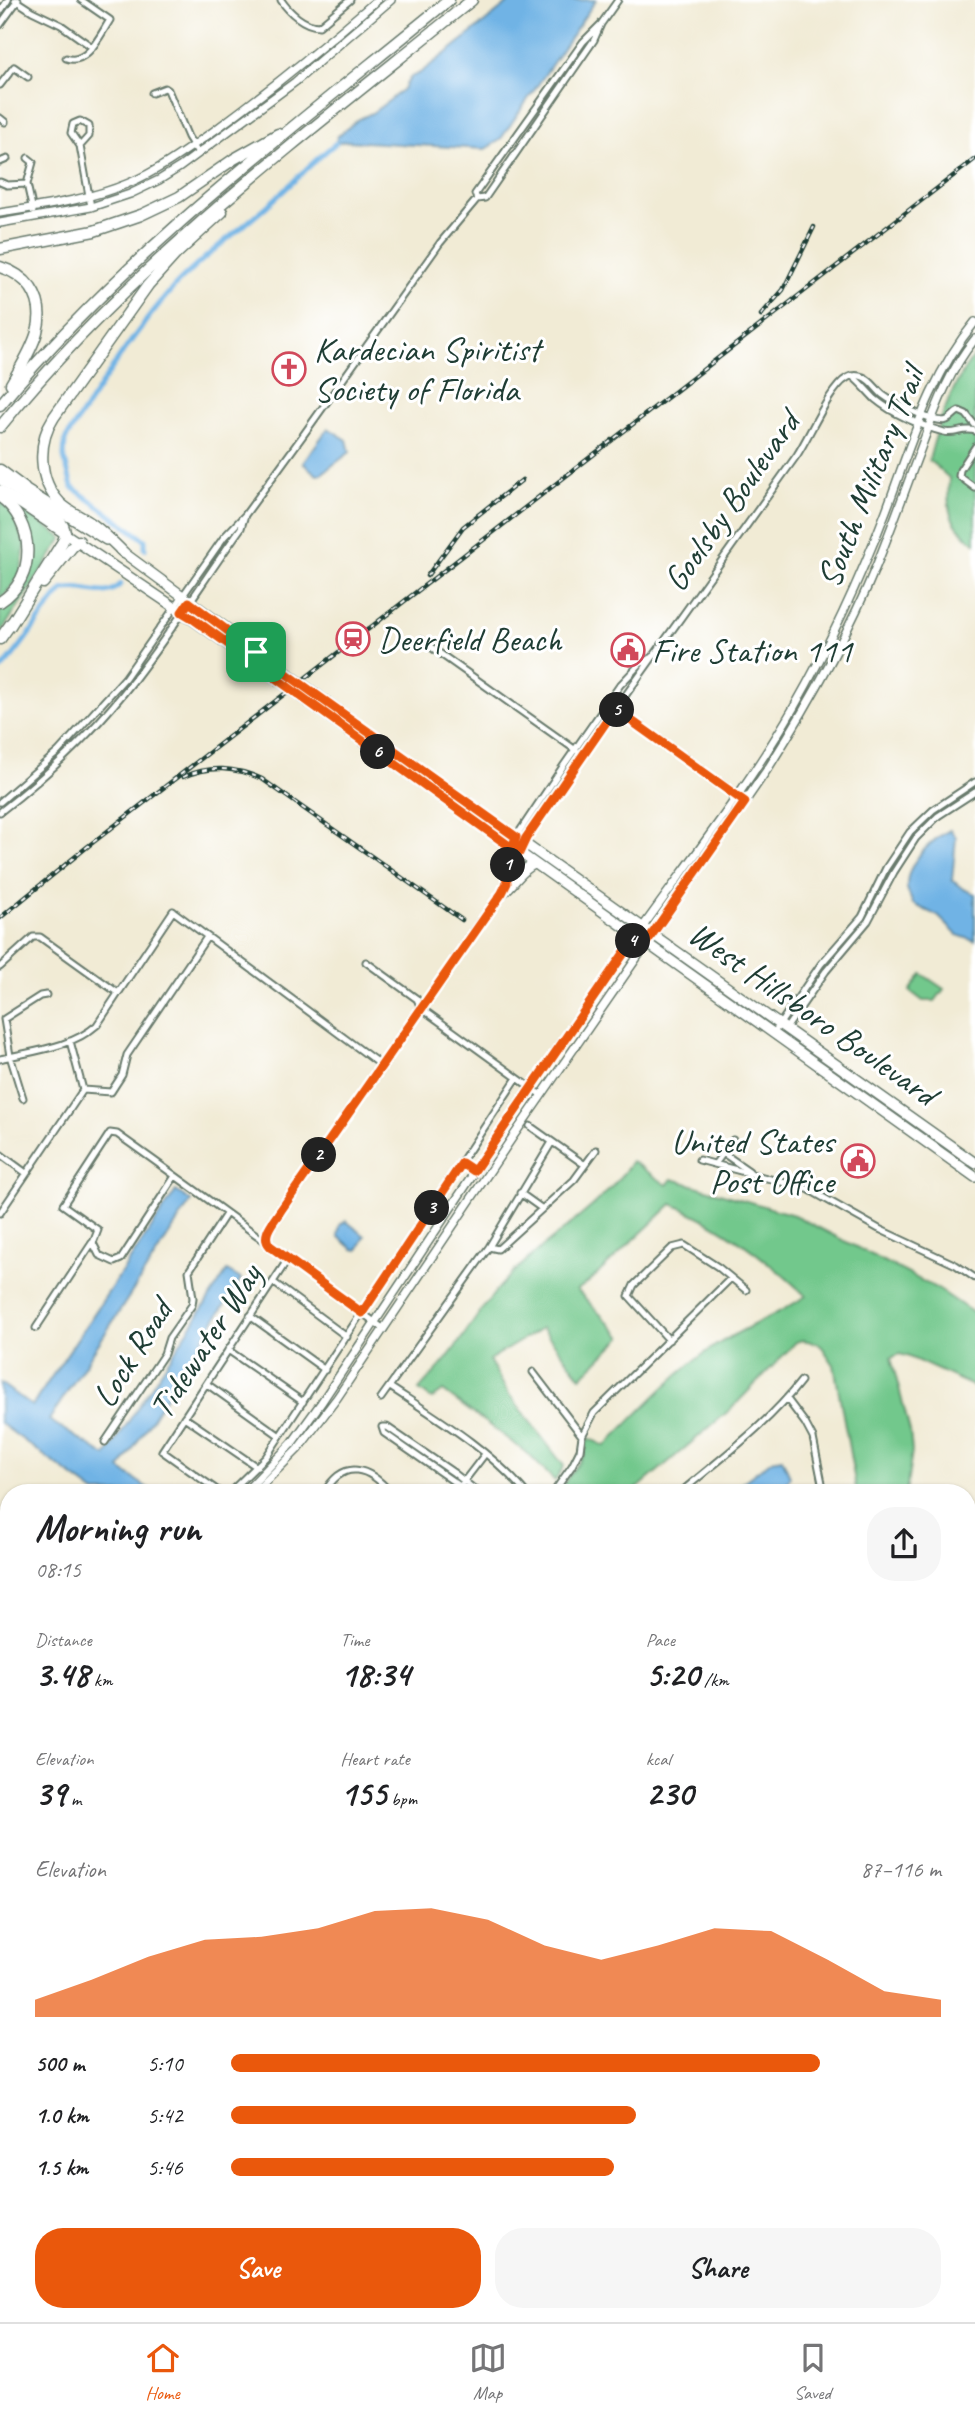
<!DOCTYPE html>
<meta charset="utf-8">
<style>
:root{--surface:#fff;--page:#f6f6f6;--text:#202124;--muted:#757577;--line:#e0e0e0;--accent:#ea580c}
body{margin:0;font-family:Caveat,sans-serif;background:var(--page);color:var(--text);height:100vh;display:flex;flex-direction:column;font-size:26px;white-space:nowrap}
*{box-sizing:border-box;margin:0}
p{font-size:23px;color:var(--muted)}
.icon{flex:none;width:38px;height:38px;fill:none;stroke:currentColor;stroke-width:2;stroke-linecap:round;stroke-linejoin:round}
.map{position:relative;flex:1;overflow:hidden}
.details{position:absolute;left:0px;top:1484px;width:976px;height:838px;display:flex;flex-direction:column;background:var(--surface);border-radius:28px 28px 0 0;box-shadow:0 2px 5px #0004}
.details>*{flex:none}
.pin{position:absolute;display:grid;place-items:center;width:60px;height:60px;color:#fff;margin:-30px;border-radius:14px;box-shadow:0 4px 10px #0006}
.km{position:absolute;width:35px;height:35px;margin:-18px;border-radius:50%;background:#222;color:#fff;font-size:19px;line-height:35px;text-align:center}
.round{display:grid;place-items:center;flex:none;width:74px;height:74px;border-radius:28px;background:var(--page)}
.overview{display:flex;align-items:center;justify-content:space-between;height:119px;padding:0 35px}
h1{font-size:38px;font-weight:800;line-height:52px}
.stats{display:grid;grid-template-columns:repeat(3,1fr);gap:10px;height:119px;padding:7px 35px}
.stats div{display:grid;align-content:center}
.stats b{font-size:35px;font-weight:800}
.stats small{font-size:19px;font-weight:400}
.stats p{font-size:19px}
.chart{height:196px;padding:14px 35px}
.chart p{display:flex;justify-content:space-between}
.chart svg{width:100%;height:126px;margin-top:7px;fill:var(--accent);opacity:.7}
.button{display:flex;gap:14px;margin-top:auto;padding:14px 35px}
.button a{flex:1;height:80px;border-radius:28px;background:var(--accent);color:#fff;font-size:28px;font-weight:800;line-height:80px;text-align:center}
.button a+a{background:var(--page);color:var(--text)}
ul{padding:0 35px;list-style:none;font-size:23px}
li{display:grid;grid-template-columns:112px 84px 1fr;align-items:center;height:52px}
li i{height:18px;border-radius:9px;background:var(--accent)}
.tabs{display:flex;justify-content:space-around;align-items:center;height:98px;border-top:2px solid var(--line);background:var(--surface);font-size:19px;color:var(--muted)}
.tabs a{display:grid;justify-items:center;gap:4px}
.tabs .selected{color:var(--accent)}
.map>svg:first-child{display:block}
.green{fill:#72c88c;stroke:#488260;stroke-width:2}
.water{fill:#70b3e5;stroke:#48788c;stroke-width:2}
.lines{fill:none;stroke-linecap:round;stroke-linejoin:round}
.canal{stroke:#70b3e5;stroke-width:5}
.minor-casing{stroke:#687a6c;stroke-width:9}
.tertiary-casing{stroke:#687a6c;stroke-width:10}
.secondary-casing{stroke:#687a6c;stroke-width:11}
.primary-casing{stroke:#687a6c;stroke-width:12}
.motorway-casing{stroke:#687a6c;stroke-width:13}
.minor{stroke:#fff;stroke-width:5}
.tertiary{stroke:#fff;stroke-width:7}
.secondary{stroke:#fff;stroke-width:8}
.primary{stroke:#fff;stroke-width:9}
.motorway{stroke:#fff;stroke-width:10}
.rail-casing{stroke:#1f3d34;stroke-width:4.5}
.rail{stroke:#fff;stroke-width:2;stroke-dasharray:5;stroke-linecap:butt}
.route-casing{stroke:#fff;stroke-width:14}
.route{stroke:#ea580c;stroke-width:9}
.labels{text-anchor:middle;stroke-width:6;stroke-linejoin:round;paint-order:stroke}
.poi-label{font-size:35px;fill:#1f3d34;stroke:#fff;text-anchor:start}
.street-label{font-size:35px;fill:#1f3d34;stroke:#fff}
</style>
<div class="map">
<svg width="975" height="2322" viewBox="0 0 975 2322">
<rect width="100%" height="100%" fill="#fff"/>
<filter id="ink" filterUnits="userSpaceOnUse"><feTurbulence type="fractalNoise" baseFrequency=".0143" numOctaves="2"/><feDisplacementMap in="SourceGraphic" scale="14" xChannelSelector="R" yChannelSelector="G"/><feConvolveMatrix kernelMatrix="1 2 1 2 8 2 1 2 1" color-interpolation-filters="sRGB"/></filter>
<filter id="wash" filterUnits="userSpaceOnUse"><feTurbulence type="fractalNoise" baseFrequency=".00686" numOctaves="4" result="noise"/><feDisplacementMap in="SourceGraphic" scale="28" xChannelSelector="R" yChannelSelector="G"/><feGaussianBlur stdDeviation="1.57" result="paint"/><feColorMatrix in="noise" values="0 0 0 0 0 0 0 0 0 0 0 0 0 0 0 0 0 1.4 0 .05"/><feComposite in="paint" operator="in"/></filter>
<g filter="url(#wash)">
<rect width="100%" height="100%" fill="#f1ebd5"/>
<path class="green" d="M975,355V543C948,523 947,511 949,478L929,460C938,424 951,384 975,355Z
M0,500L12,513L25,546L20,577L0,600Z
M17,507L63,538L0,634V607C23,593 40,560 30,533C26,524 21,516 17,507Z
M922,974L944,989L935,1001H923L910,991Z
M632,1161L667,1185L672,1179L794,1215L938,1289L975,1314V1387L907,1356L899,1354L891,1358L910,1431L912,1451L906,1493H857L834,1365L822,1347L817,1343L802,1340L796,1342L732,1408L632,1493H557L584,1455L588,1438L605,1446C640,1412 672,1375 712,1348C742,1328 776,1316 806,1296C766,1258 723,1225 672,1204L590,1281L577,1290L622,1337L581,1377L542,1328L489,1360L508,1393L564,1466L555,1481L528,1454L443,1391L432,1399L419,1390C428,1379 439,1369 448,1357C469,1331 485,1300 510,1276C549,1236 602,1208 632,1161Z
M968,1635L975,1636V1733L968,1732Z
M968,2018L975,2023V2103L968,2098Z"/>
<path class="water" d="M512,0H596L500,140L485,149L347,141L336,143L337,137L357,120L372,113L390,100L403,89L411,77L420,73L454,47Z
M328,428L347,440L350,452L321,474L317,475L303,463Z
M950,830L956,837L952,880L963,889L975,894V941L957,935L938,916L913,904C911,899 908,893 907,888C905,864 931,840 950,830Z
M176,1191L191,1201L49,1420L106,1456L227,1271L241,1279L120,1469L155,1493H95L0,1423V1383L32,1406Z
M346,1221L365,1236L358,1250L353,1249L338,1236L340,1225Z
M782,1458L790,1476L785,1487L774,1493H729L772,1460Z
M325,2314H381V2316L376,2322H355L344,2316L340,2322H323Z"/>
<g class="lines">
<path class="canal" d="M145,549V540L72,487L64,457L65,440C98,389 133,333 173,288C200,259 231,237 261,211C287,190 309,164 336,143
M0,670C25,646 40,614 64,589C70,589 76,588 82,589C99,591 107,597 121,584
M968,1793H975
M0,1897L9,1884"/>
</g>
</g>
<g filter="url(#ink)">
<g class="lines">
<defs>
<path id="minor" d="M15,0L32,11L61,25L92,47
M281,0C289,12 304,26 319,26L350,0
M0,12L8,0
M0,25L18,0
M66,58C87,66 100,35 110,20L81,0
M0,85L14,67L28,77
M152,93L165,88L168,90L188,137L198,153
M0,118L5,122
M80,146L89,136V126L80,121L73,124L71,133L80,146L91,207
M28,158L33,162L27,184L33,211
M0,162L7,159
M0,182L7,185L27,184
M477,199L475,194L583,42L601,24L618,0
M852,376C861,383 867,391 875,399C893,414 921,426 944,432C955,435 964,427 975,431
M975,447L960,470L959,476L975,488
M421,640L577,751
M616,709L745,801
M0,802L58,752L125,678L224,537L245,515L304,434L440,243L477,199L485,198L594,40L601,24
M0,812C53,771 103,723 143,668C177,623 208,574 241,528L245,515
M507,883L506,878L510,855L516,837L562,768L620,685L640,664L650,658
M366,962L417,999L421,1008L541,1095
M0,967L33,937H40L118,993
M785,1030L826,971L868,921L894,872L916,838L938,816L975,792
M773,1034L821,964L862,917L886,868L910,832L933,810L975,782
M0,1059C32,1051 71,1048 97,1025L173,911L381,1065
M83,1090L111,1092L122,1075L127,1055L207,937
M23,1098L10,1056L4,1019L40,996L46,995
M530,1126L585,1165
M723,1153L749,1171
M0,1154L26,1173
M699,1160L808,1189L879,1229L956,1265L975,1278
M715,1164L733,1140
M175,1176L121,1259L114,1262L99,1255L93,1243L98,1230L63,1205L110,1133L117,1134C207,1198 295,1263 384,1329
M520,1193L541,1208
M0,1213L83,1090L70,1041
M266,1242V1234L281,1210L510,880L526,838L583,755L797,455C809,437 830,387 847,378C851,375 858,375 863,377C871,380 876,389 883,395C892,402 936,425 947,420C952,418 954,413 959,411L966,414L975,425
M489,1247L498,1249L574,1180L596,1150
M273,1282L347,1337
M250,1316L325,1370
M36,1328L92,1243
M669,1340L629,1296L634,1285L672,1248L684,1245L718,1267L746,1290
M228,1350L303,1402
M533,1372L582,1436
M207,1384L280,1436
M390,1387C437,1418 489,1449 526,1493
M381,1398L489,1247L552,1142
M787,1399L805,1423L813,1438L824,1493
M184,1417L257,1467
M105,1442L164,1354L169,1338L192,1305L193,1298L189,1271L226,1214
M221,1493L162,1451L288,1259
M229,1493L266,1457L517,1078
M324,1493C344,1458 369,1467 391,1493
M455,1493L485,1454
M470,1493L384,1433L382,1427H387L454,1473L479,1493
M553,1493L572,1466L580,1450L582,1436L594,1413L731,1278
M680,1493C722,1457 767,1425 801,1381
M0,1532L9,1542
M0,1572L9,1562
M968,1585L975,1586
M968,1622L975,1624
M968,1629L975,1631
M968,1739L975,1740
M0,1775L9,1777
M968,1864L975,1862
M968,1963L975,1966
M0,1984L9,1968
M0,2087L9,2081
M0,2111L5,2114L9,2113
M968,2193L973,2185
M968,2255L975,2246
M968,2261L975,2267
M181,2314L185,2322
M563,2314L575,2322
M639,2314L650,2322
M61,2322C81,2319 106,2310 124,2322
M413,2322L416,2314
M517,2322L522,2314
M539,2322L546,2314
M583,2322L589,2314"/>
<path id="tertiary" d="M0,213C43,206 89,200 129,183C160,170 188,149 215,130C271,89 324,46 377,0
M0,223L91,207L130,194L159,180L180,167L295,82L391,0
M244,1493L292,1443L321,1403C418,1258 513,1112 613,969C673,882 741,799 794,707C830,644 860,579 886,511C911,445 929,377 975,322
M254,1493L298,1449L337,1398L512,1138L769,767C810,702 848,635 877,564C892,527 905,490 919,453C934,413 947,373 975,339
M0,1835L9,1822
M0,1852L9,1839
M164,2314L168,2322"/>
<path id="secondary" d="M0,1795L9,1801
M0,1806L9,1812
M711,2314L722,2322
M728,2314L740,2322"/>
<path id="primary" d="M20,486L106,540
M0,490L192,619L975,1177
M120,550L373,736L975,1163
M502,893C515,884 520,870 534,864"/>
<path id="motorway" d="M0,249L94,231L141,215L179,197L234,159L278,134
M0,267C13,271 23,277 31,288C53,320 27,356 11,384
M0,405C130,249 293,128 449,0
M0,427C134,261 307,134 472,0
M0,470L24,488
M0,479L58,519C67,528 67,536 60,546L10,626
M0,497C35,522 38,578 0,602
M124,553C114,543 103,532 92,524C82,517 69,512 60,503C38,480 37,443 54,417L148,285L176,254L222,212
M43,583L72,547L79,541
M0,639L12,622"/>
</defs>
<use href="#minor" class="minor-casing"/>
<use href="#tertiary" class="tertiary-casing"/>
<use href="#secondary" class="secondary-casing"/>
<use href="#primary" class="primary-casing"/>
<use href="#motorway" class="motorway-casing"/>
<use href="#minor" class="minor"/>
<use href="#tertiary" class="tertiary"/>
<use href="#secondary" class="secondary"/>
<use href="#primary" class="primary"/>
<use href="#motorway" class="motorway"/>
<defs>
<path id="rail" d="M761,315L783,290L814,227
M427,576L463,527L522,480
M183,777C210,765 235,767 262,779L462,920
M0,918L87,847L975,159"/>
</defs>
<use href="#rail" class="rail-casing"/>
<use href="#rail" class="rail"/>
</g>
</g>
<g class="lines" filter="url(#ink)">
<defs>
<path id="route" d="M256,652L516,837C511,851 505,868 507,883L502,893L281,1210C274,1221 260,1235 270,1246L362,1313L462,1163L474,1171L629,946L636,936L646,943L745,802L615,709L526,838L519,853L512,848C405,771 298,695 192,618L182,612L189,602L256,652"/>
</defs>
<use href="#route" class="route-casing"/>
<use href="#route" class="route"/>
</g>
<defs>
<symbol id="church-ring" viewBox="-11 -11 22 22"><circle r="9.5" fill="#fff" stroke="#d1495b" stroke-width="1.5"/><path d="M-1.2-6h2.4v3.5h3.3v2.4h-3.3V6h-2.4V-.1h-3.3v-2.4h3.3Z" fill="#d1495b"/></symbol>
<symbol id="station-ring" viewBox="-11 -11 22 22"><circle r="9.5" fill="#fff" stroke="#d1495b" stroke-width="1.5"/><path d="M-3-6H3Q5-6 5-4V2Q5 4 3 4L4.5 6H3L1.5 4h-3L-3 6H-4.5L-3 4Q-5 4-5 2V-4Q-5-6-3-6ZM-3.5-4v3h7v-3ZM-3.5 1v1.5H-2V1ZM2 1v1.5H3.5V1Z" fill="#d1495b"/></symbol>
<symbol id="civic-ring" viewBox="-11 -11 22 22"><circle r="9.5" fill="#fff" stroke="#d1495b" stroke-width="1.5"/><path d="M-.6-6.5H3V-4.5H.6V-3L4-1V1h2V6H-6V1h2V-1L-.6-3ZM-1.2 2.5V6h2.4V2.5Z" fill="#d1495b"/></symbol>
</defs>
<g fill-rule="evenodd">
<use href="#church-ring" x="270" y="350" width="38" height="38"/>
<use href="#station-ring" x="334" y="620" width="38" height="38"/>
<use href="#civic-ring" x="609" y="631" width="38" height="38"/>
<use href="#civic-ring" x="839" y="1142" width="38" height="38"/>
</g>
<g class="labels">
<g class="poi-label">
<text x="314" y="361">Kardecian Spiritist<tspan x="314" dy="40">Society of Florida</tspan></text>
<text x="378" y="651">Deerfield Beach</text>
<text x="652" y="662">Fire Station 111</text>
<text x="834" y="1153" text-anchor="end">United States<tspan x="834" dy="40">Post Office</tspan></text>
</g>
<g class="street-label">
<text transform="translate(870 477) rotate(-68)" y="12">South Military Trail</text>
<text transform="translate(731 501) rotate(-55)" y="12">Goolsby Boulevard</text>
<text transform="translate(813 1013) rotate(35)" y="12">West Hillsboro Boulevard</text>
<text transform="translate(205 1341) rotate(-57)" y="12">Tidewater Way</text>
<text transform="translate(132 1353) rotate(-58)" y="12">Lock Road</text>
</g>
</g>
</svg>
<div class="pin" style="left:256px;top:652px;background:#1e9e55"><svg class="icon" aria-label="arrive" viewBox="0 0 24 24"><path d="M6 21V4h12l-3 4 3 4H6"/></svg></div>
<b class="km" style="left:508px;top:865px">1</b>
<b class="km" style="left:319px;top:1155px">2</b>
<b class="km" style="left:432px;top:1208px">3</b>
<b class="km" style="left:633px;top:941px">4</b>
<b class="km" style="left:617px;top:710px">5</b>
<b class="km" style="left:378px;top:752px">6</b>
<section class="details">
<div class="overview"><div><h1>Morning run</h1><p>08:15</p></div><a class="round"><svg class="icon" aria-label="share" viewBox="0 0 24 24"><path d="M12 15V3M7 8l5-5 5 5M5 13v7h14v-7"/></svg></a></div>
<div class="stats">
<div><p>Distance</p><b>3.48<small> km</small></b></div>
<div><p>Time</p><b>18:34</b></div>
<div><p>Pace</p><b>5:20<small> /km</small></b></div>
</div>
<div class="stats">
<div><p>Elevation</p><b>39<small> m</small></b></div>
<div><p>Heart rate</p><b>155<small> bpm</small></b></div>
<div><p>kcal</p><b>230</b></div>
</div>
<div class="chart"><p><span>Elevation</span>87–116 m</p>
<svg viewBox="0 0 160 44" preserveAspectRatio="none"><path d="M0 44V38L10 31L20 23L30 17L40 16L50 13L60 7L70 6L80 10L90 19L100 24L110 19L120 13L130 14L140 24L150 35L160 38V44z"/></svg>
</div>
<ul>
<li><b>500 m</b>5:10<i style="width:83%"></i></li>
<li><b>1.0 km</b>5:42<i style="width:57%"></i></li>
<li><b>1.5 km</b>5:46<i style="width:54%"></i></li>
</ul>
<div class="button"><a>Save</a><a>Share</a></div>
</section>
</div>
<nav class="tabs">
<a class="selected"><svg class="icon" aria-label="home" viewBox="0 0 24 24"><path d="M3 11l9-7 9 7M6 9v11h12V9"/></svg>Home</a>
<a><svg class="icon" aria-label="map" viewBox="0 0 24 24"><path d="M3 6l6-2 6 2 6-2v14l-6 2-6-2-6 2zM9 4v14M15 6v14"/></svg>Map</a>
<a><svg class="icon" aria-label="saved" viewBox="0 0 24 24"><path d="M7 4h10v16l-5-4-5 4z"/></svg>Saved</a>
</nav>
